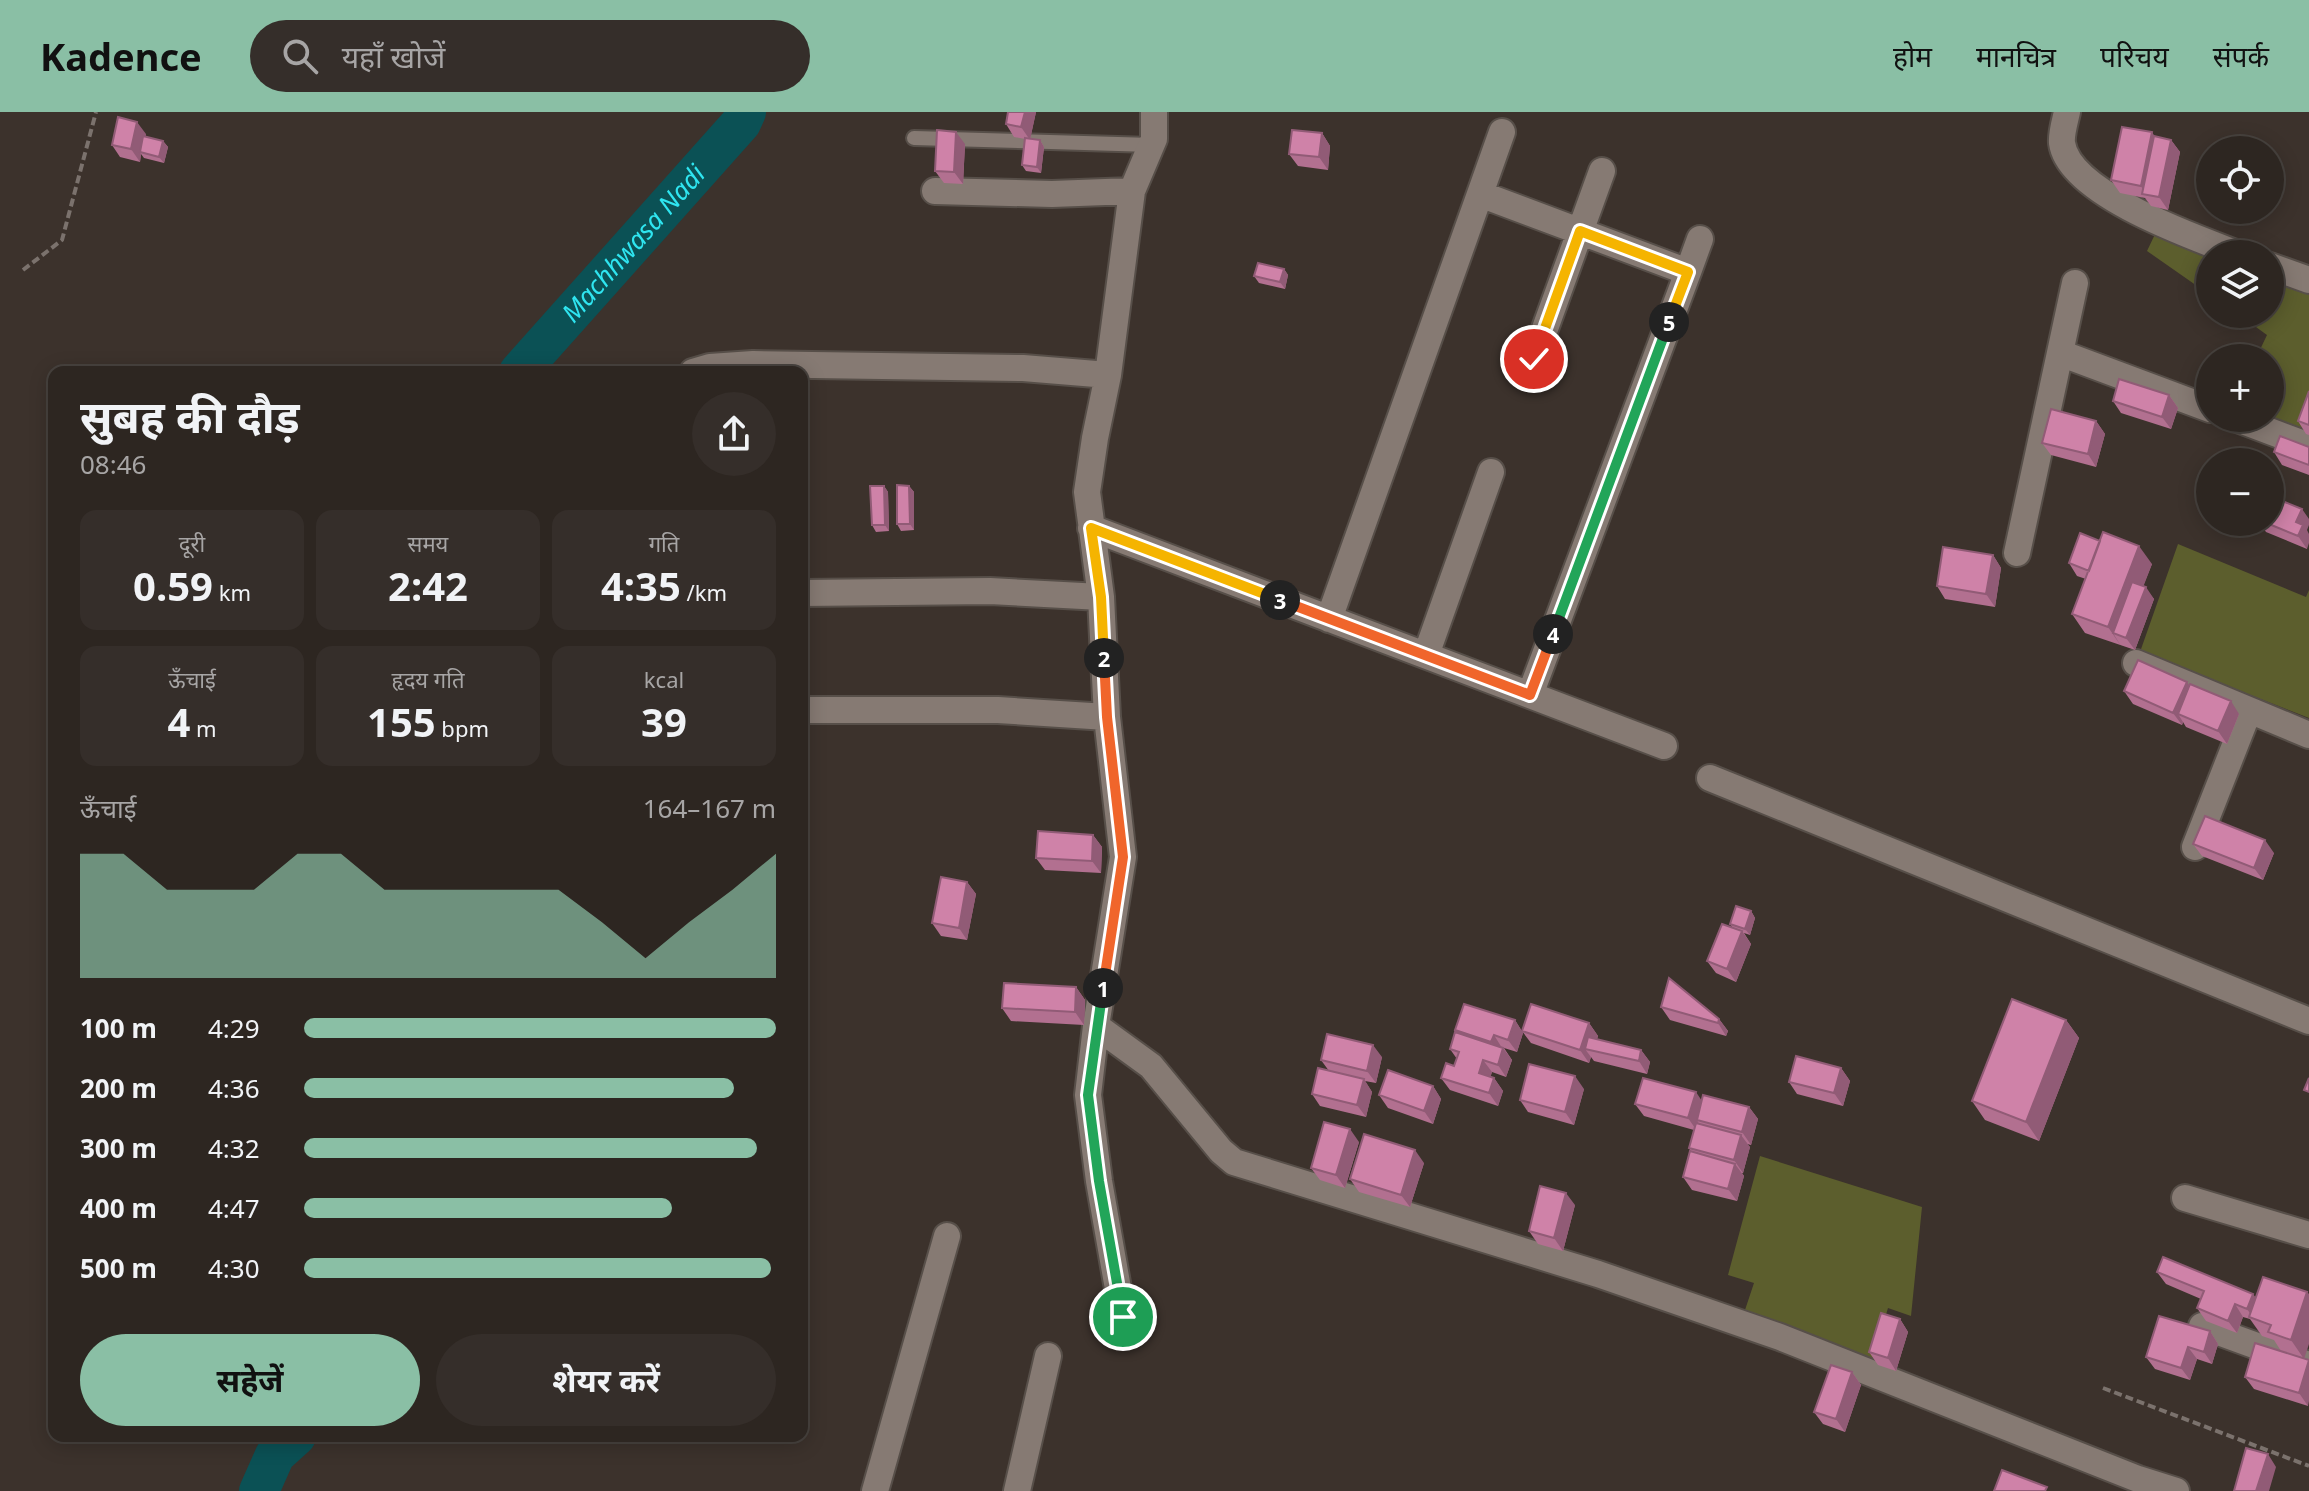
<!DOCTYPE html>
<html lang="hi">
<meta charset="utf-8">
<style>
:root{--surface:#2d2621;--page:#352e2a;--text:#f1f3f6;--muted:#a7a5a5;--line:#48433f;--accent:#8abfa5}
body{margin:0;font-family:"Noto Sans","Noto Sans Devanagari",sans-serif;background:var(--page);color:var(--text);height:100vh;display:flex;flex-direction:column;font-size:30px;white-space:nowrap}
*{box-sizing:border-box;margin:0}
p{font-size:26px;color:var(--muted)}
.icon{flex:none;width:44px;height:44px;fill:none;stroke:currentColor;stroke-width:2;stroke-linecap:round;stroke-linejoin:round}
.map{position:relative;flex:1;overflow:hidden}
.panel{position:absolute;left:48px;top:254px;width:760px;height:1076px;display:flex;flex-direction:column;background:var(--surface);border-radius:16px;box-shadow:0 4px 20px #0003,0 0 0 2px var(--line)}
.panel>*{flex:none}
.tools{position:absolute;left:2196px;top:24px;display:grid;gap:16px}
.tools a{display:grid;place-items:center;width:88px;height:88px;border-radius:50%;background:var(--surface);box-shadow:0 4px 20px #0003,0 0 0 2px var(--line);font-size:40px}
.pin{position:absolute;display:grid;place-items:center;width:68px;height:68px;color:#fff;margin:-34px;border:4px solid #fff;border-radius:50%;box-shadow:0 2px 8px #0007}
.km{position:absolute;width:40px;height:40px;margin:-20px;border-radius:50%;background:#222;color:#fff;font-size:22px;line-height:40px;text-align:center}
.round{display:grid;place-items:center;flex:none;width:84px;height:84px;border-radius:42px;background:var(--page)}
.head{display:flex;align-items:center;justify-content:space-between;height:136px;padding:0 32px}
h1{font-size:44px;font-weight:700;line-height:60px}
.figures{display:grid;grid-template-columns:repeat(3,1fr);gap:12px;height:136px;padding:8px 32px}
.figures div{display:grid;align-content:center;border-radius:16px;background:var(--page);text-align:center}
.figures b{font-size:40px;font-weight:700}
.figures small{font-size:22px;font-weight:400}
.figures p{font-size:22px}
.chart{height:224px;padding:16px 32px}
.chart p{display:flex;justify-content:space-between}
.chart svg{width:100%;height:144px;margin-top:8px;fill:var(--accent);opacity:.7}
.action{display:flex;gap:16px;margin-top:auto;padding:16px 32px}
.action a{flex:1;height:92px;border-radius:48px;background:var(--accent);color:#111;font-size:32px;font-weight:700;line-height:92px;text-align:center}
.action a+a{background:var(--page);color:var(--text)}
ul{padding:0 32px;list-style:none;font-size:26px}
li{display:grid;grid-template-columns:128px 96px 1fr;align-items:center;height:60px}
li i{height:20px;border-radius:10px;background:var(--accent)}
header{display:flex;align-items:center;gap:48px;box-sizing:border-box;height:112px;padding:0 40px;background:var(--accent);color:#111}
header strong{font-size:38px}
nav{display:flex;gap:44px;margin-inline-start:auto;font-size:28px}
.search{width:560px;height:72px;background:var(--page);display:flex;align-items:center;gap:20px;box-sizing:border-box;padding:0 28px;border-radius:44px;color:var(--muted);font-size:30px}
.map>svg:first-child{display:block}
.green{fill:#5c5e2d}
.lines{fill:none;stroke-linecap:round;stroke-linejoin:round}
.river{stroke:#0b5155;stroke-width:40}
.lane-casing{stroke:#574f49;stroke-width:18}
.street-casing{stroke:#574f49;stroke-width:30}
.path{stroke:#7b726d;stroke-width:4;stroke-dasharray:8 4;stroke-linecap:butt}
.lane{stroke:#867a73;stroke-width:14}
.street{stroke:#867a73;stroke-width:26}
.wall{fill:#b27090}
.shaded-wall{fill:#915b76}
.building{fill:#cf82a8;stroke:#915b76;stroke-width:2}
.split-1-casing{stroke:#fff;stroke-width:16}
.split-2-casing{stroke:#fff;stroke-width:16}
.split-3-casing{stroke:#fff;stroke-width:16}
.split-4-casing{stroke:#fff;stroke-width:16}
.split-5-casing{stroke:#fff;stroke-width:16}
.split-6-casing{stroke:#fff;stroke-width:16}
.split-1{stroke:#22a559;stroke-width:10}
.split-2{stroke:#f0652b;stroke-width:10}
.split-3{stroke:#f5b400;stroke-width:10}
.split-4{stroke:#f0652b;stroke-width:10}
.split-5{stroke:#22a559;stroke-width:10}
.split-6{stroke:#f5b400;stroke-width:10}
.labels{text-anchor:middle;stroke-width:8;stroke-linejoin:round;paint-order:stroke}
.water-label{font-size:26px;font-style:italic;fill:#2fe5f0;stroke:#3c322c}
</style>
<header>
<strong>Kadence</strong>
<div class="search"><svg class="icon" aria-label="search" viewBox="0 0 24 24"><circle cx="10" cy="10" r="6"/><path d="M15 15l6 6"/></svg>यहाँ खोजें</div>
<nav><a>होम</a><a>मानचित्र</a><a>परिचय</a><a>संपर्क</a></nav>
</header>
<div class="map">
<svg width="2309" height="1379" viewBox="0 0 2309 1379">
<rect width="100%" height="100%" fill="#3c322c"/>
<path class="green" d="M2158,116L2210,142V183L2147,139Z
M2270,160L2309,174V296L2299,323L2270,306V246H2256L2267,223L2238,202H2270Z
M2178,432L2306,485L2309,478V606L2140,540Z
M1760,1044L1922,1095L1911,1204L1888,1196L1872,1248L1744,1201L1754,1171L1728,1163Z"/>
<g class="lines">
<g class="river">
<path id="s1" d="M519,260L741,11L746,0"/>
<path d="M259,1379L275,1343L296,1324"/>
</g>
<defs>
<path id="lane" d="M914,26L1152,33"/>
<path id="street" d="M2067,0C2065,9 2061,22 2062,31C2069,82 2196,126 2238,142
M935,79L1052,82L1132,79
M1480,82L1688,160L1700,127
M2270,154L2309,168
M2060,241L2210,297
M1534,247L1602,59
M693,260L710,255L753,252L1023,256L1108,263
M2235,306L2309,334
M1091,416L1664,634
M2017,441L2075,171
M802,481L990,479L1101,485
M1329,507L1502,20
M1426,543L1491,360
M2136,551L2309,623
M1530,583L1688,160
M802,598H998L1107,605
M1710,666L2309,909
M2195,735L2249,598
M1096,914L1151,954L1221,1039L1234,1050L1598,1162L1780,1225L2138,1367L2176,1379
M2185,1086L2309,1123
M1123,1205L1099,1069L1088,983L1096,914L1123,745L1107,605L1101,485L1087,380L1095,326L1108,263L1132,79L1154,27V0
M2202,1214L2309,1253
M875,1379L947,1124
M1017,1379L1048,1244"/>
</defs>
<use href="#lane" class="lane-casing"/>
<use href="#street" class="street-casing"/>
<path class="path" d="M23,158L62,128L96,0
M2103,1276L2309,1354"/>
<use href="#lane" class="lane"/>
<use href="#street" class="street"/>
</g>
<path class="wall" d="M1036,0L1030,27L1040,28L1044,35L1041,61L1026,59L1022,53L1025,27L1014,25L1006,12Z
M1322,21L1330,34L1328,58L1298,54L1289,42Z
M146,22L145,25L163,29L168,35L164,51L144,46L141,42L140,50L120,45L112,33Z
M2154,24L2171,28L2180,40L2168,98L2151,94L2145,86L2120,81L2111,68Z
M965,32L963,72L944,71L935,59Z
M1284,157L1288,163L1285,177L1259,171L1254,164Z
M2309,279V323L2306,322L2298,309Z
M2169,283L2178,296L2171,317L2121,301L2113,289Z
M2096,309L2105,322L2096,355L2051,343L2042,331Z
M2309,335V363L2282,353L2274,340Z
M884,374L888,380L889,419L876,420L872,413Z
M909,374L914,380V418L901,419L897,412Z
M2259,410H2270L2307,418V437L2266,420Z
M1993,443L2001,456L1995,495L1945,487L1937,474Z
M2069,451L2152,452L2143,474L2154,487L2135,538L2085,521L2072,502L2086,467L2077,464Z
M2190,574L2239,602L2227,632L2186,615L2183,610L2182,613L2133,592L2124,579Z
M1093,723L1102,735L1101,761L1045,758L1036,746Z
M2193,732L2274,741L2263,768L2202,744Z
M967,770L976,782L967,828L941,824L932,811Z
M1751,799L1755,806L1750,823L1744,821L1751,832L1736,870L1716,861L1707,849L1732,815L1730,812Z
M1076,875L1085,888L1084,913L1011,909L1002,896Z
M1661,895L1719,907L1728,919L1726,924L1670,908Z
M1515,908L1523,921L1517,940L1504,936L1512,948L1506,965L1492,960L1490,965L1494,966L1503,979L1498,994L1450,978L1441,966L1454,954L1457,947L1450,937L1457,921L1455,918Z
M2066,908L2079,926L2039,1029L1985,1008L1972,989Z
M1589,911L1598,924L1597,927L1641,938L1650,950L1647,962L1594,949L1591,945L1589,951L1531,931L1522,919Z
M1382,945L1376,971L1365,969L1372,980L1366,1005L1320,994L1312,982L1329,959L1321,948Z
M1841,956L1850,969L1843,994L1797,982L1789,970Z
M1433,974L1441,987L1433,1012L1388,996L1379,983Z
M1584,977L1574,1013L1528,1000L1520,988Z
M1702,989L1749,995L1758,1007L1751,1033L1747,1032L1750,1035L1743,1061H1742L1744,1064L1737,1089L1692,1078L1683,1065L1691,1040L1689,1036L1694,1018L1644,1004L1635,992Z
M1359,1030L1345,1076L1320,1068L1311,1056Z
M1424,1051L1410,1095L1359,1080L1350,1067Z
M1575,1093L1563,1139L1538,1132L1529,1119Z
M2157,1160L2256,1185L2263,1165L2304,1246L2308,1294L2254,1277L2245,1265L2281,1239L2274,1228L2262,1224L2250,1207L2243,1205L2237,1221L2206,1209L2197,1196L2201,1187L2166,1172Z
M1900,1207L1908,1220L1896,1259L1878,1253L1869,1240Z
M2210,1219L2218,1232L2212,1252L2197,1247L2190,1268L2155,1257L2146,1245Z
M1852,1260L1861,1273L1845,1320L1823,1312L1814,1300Z"/>
<path class="shaded-wall" d="M1025,0H1036L1030,28L1021,15Z
M137,10L146,22L142,41L140,40L141,42L140,50L131,37Z
M956,20L965,32L963,72L954,60Z
M2152,20L2160,33L2147,83L2141,74Z
M1322,21L1330,34L1328,58L1319,45Z
M1040,28L1044,35L1041,61L1037,55Z
M2171,28L2180,40L2168,98L2159,85Z
M163,29L168,35L164,51L159,45Z
M1284,157L1288,163L1285,177L1280,170Z
M2169,283L2178,296L2171,317L2162,305Z
M2096,309L2105,322L2096,355L2088,342Z
M884,374L888,380L889,419L885,413Z
M909,374L914,380V418L910,412Z
M2302,397L2309,407V413L2307,418L2309,422V431L2307,437L2298,424L2296,410Z
M2139,434L2152,452L2124,525L2113,521L2121,534L2108,515Z
M1993,443L2001,456L1995,495L1986,482Z
M2146,475L2154,487L2135,538L2126,526Z
M2187,570L2195,582L2178,602L2183,610L2182,613L2173,601Z
M2231,589L2239,602L2227,632L2218,619Z
M1093,723L1102,735L1101,761L1092,749Z
M2265,728L2274,741L2263,768L2254,756Z
M967,770L976,782L967,828L959,816Z
M1751,799L1755,806L1750,823L1745,817Z
M1742,819L1751,832L1736,870L1727,857Z
M1076,875L1085,888L1084,913L1075,900Z
M1719,907L1728,919L1726,924L1718,911Z
M1515,908L1523,921L1517,940L1508,928Z
M2066,908L2079,926L2039,1029L2026,1010Z
M1589,911L1598,924L1593,939L1585,937L1591,945L1589,951L1580,938Z
M1494,923L1502,936L1500,942L1491,930Z
M1373,933L1382,945L1376,971L1367,959Z
M1503,936L1512,948L1506,965L1498,953Z
M1641,938L1650,950L1647,962L1639,949Z
M1483,948L1492,960L1488,974L1479,961Z
M1841,956L1850,969L1843,994L1834,981Z
M1575,964L1584,977L1574,1013L1565,1000Z
M1494,966L1503,979L1498,994L1489,981Z
M1364,967L1372,980L1366,1005L1357,993Z
M1433,974L1441,987L1433,1012L1424,999Z
M1696,980L1704,992L1697,1008L1699,1012L1697,1019L1688,1006Z
M1749,995L1758,1007L1751,1033L1742,1020Z
M1350,1017L1359,1030L1345,1076L1336,1063Z
M1741,1023L1750,1035L1743,1061L1734,1048Z
M1415,1038L1424,1051L1410,1095L1401,1083Z
M1735,1052L1744,1064L1737,1089L1728,1077Z
M1566,1081L1575,1093L1563,1139L1554,1126Z
M2307,1180L2309,1182V1232L2304,1247L2291,1228Z
M2253,1182L2262,1194L2254,1207L2247,1197Z
M2235,1192L2243,1205L2237,1221L2228,1209Z
M1900,1207L1908,1220L1896,1259L1888,1246Z
M2210,1219L2218,1232L2212,1252L2204,1240Z
M2188,1235L2197,1247L2190,1268L2181,1256Z
M2309,1248V1289L2308,1294L2299,1281Z
M1852,1260L1861,1273L1845,1320L1836,1307Z
M2268,1342L2276,1355L2269,1379H2256Z"/>
<path class="building" d="M1008,0H1025L1021,15L1006,12Z
M118,5L137,10L131,37L112,33Z
M2122,15L2152,20L2141,74L2111,68Z
M937,18L956,20L954,60L935,59Z
M1292,18L1322,21L1319,45L1289,42Z
M143,24L163,29L159,45L140,40Z
M2154,24L2171,28L2159,85L2142,82Z
M1025,26L1040,28L1037,55L1022,53Z
M1258,151L1284,157L1280,170L1254,164Z
M2119,267L2169,283L2162,305L2113,289Z
M2309,279V313L2298,309Z
M2051,297L2096,309L2088,342L2042,331Z
M2280,324L2309,335V353L2274,340Z
M897,373L909,374L910,412H897Z
M870,374H884L885,413H872Z
M2270,384L2302,397L2296,410L2303,413L2298,424L2264,410H2270Z
M2103,420L2139,434L2108,515L2072,502Z
M2080,421L2100,429L2089,459L2069,451Z
M1943,435L1993,443L1986,482L1937,474Z
M2132,470L2146,475L2126,526L2113,521Z
M2138,548L2187,570L2173,601L2124,579Z
M2190,572L2231,589L2218,619L2178,602Z
M2205,704L2265,728L2254,756L2193,732Z
M1038,719L1093,723L1092,749L1036,746Z
M941,765L967,770L959,816L932,811Z
M1736,794L1751,799L1745,817L1730,812Z
M1722,812L1742,819L1727,857L1707,849Z
M1669,866L1719,907L1718,911L1661,895Z
M1004,871L1076,875L1075,900L1002,896Z
M2012,887L2066,908L2026,1010L1972,989Z
M1464,892L1515,908L1508,928L1494,923L1491,930L1455,918Z
M1531,892L1589,911L1580,938L1522,919Z
M1455,920L1503,936L1498,953L1483,948L1479,961L1494,966L1489,981L1441,966L1446,951L1454,954L1459,940L1450,937Z
M1327,922L1373,933L1367,959L1321,948Z
M1588,925L1641,938L1639,949L1585,937Z
M1796,944L1841,956L1834,981L1789,970Z
M1529,952L1575,964L1565,1000L1520,988Z
M1318,956L1364,967L1357,993L1312,982Z
M1388,958L1433,974L1424,999L1379,983Z
M1643,966L1696,980L1688,1006L1635,992Z
M2309,966V980L2304,978Z
M1703,983L1749,995L1742,1020L1697,1008Z
M1324,1010L1350,1017L1336,1063L1311,1056Z
M1696,1011L1741,1023L1734,1048L1689,1036Z
M1364,1022L1415,1038L1401,1083L1350,1067Z
M1690,1039L1735,1052L1728,1077L1683,1065Z
M1540,1074L1566,1081L1554,1126L1529,1119Z
M2163,1145L2253,1182L2247,1197L2235,1192L2228,1209L2197,1196L2204,1179L2157,1160Z
M2263,1165L2307,1180L2291,1228L2268,1220L2271,1213L2249,1205Z
M1881,1201L1900,1207L1888,1246L1869,1240Z
M2159,1204L2210,1219L2204,1240L2188,1235L2181,1256L2146,1245Z
M2255,1231L2309,1248L2299,1281L2245,1265Z
M1831,1253L1852,1260L1836,1307L1814,1300Z
M2246,1336L2268,1342L2256,1379H2234Z
M2002,1358L2047,1375L2045,1379H1994Z"/>
<g class="lines">
<defs>
<path id="split-1" d="M1103,876L1088,983L1099,1069L1123,1205"/>
<path id="split-2" d="M1103,876L1123,745L1107,605L1104,546"/>
<path id="split-3" d="M1104,546L1101,485L1091,416L1280,488"/>
<path id="split-4" d="M1280,488L1530,583L1553,522"/>
<path id="split-5" d="M1553,522L1669,210"/>
<path id="split-6" d="M1534,247L1580,119L1688,160L1669,210"/>
</defs>
<use href="#split-1" class="split-1-casing"/>
<use href="#split-2" class="split-2-casing"/>
<use href="#split-3" class="split-3-casing"/>
<use href="#split-4" class="split-4-casing"/>
<use href="#split-5" class="split-5-casing"/>
<use href="#split-6" class="split-6-casing"/>
<use href="#split-1" class="split-1"/>
<use href="#split-2" class="split-2"/>
<use href="#split-3" class="split-3"/>
<use href="#split-4" class="split-4"/>
<use href="#split-5" class="split-5"/>
<use href="#split-6" class="split-6"/>
</g>
<g class="labels">
<g class="water-label">
<text dy="9" stroke="none"><textPath href="#s1" startOffset="172">Machhwasa Nadi</textPath></text>
</g>
</g>
</svg>
<div class="tools">
<a><svg class="icon" aria-label="locate" viewBox="0 0 24 24"><circle cx="12" cy="12" r="6"/><path d="M12 2v4M12 18v4M2 12h4M18 12h4"/></svg></a>
<a><svg class="icon" aria-label="layers" viewBox="0 0 24 24"><path d="M12 4l9 5-9 5-9-5zM3 14l9 5 9-5"/></svg></a>
<a>+</a>
<a>−</a>
</div>
<div class="pin" style="left:1123px;top:1205px;background:#1e9e55"><svg class="icon" aria-label="arrive" viewBox="0 0 24 24"><path d="M6 21V4h12l-3 4 3 4H6"/></svg></div>
<div class="pin" style="left:1534px;top:247px;background:#d93025"><svg class="icon" aria-label="check" viewBox="0 0 24 24"><path d="M5 12l5 5 9-10"/></svg></div>
<b class="km" style="left:1103px;top:876px">1</b>
<b class="km" style="left:1104px;top:546px">2</b>
<b class="km" style="left:1280px;top:488px">3</b>
<b class="km" style="left:1553px;top:522px">4</b>
<b class="km" style="left:1669px;top:210px">5</b>
<section class="panel">
<div class="head"><div><h1>सुबह की दौड़</h1><p>08:46</p></div><a class="round"><svg class="icon" aria-label="share" viewBox="0 0 24 24"><path d="M12 15V3M7 8l5-5 5 5M5 13v7h14v-7"/></svg></a></div>
<div class="figures">
<div><p>दूरी</p><b>0.59<small> km</small></b></div>
<div><p>समय</p><b>2:42</b></div>
<div><p>गति</p><b>4:35<small> /km</small></b></div>
</div>
<div class="figures">
<div><p>ऊँचाई</p><b>4<small> m</small></b></div>
<div><p>हृदय गति</p><b>155<small> bpm</small></b></div>
<div><p>kcal</p><b>39</b></div>
</div>
<div class="chart"><p><span>ऊँचाई</span>164–167 m</p>
<svg viewBox="0 0 160 44" preserveAspectRatio="none"><path d="M0 44V6L10 6L20 17L30 17L40 17L50 6L60 6L70 17L80 17L90 17L100 17L110 17L120 27L130 38L140 27L150 17L160 6V44z"/></svg>
</div>
<ul>
<li><b>100 m</b>4:29<i style="width:100%"></i></li>
<li><b>200 m</b>4:36<i style="width:91%"></i></li>
<li><b>300 m</b>4:32<i style="width:96%"></i></li>
<li><b>400 m</b>4:47<i style="width:78%"></i></li>
<li><b>500 m</b>4:30<i style="width:99%"></i></li>
</ul>
<div class="action"><a>सहेजें</a><a>शेयर करें</a></div>
</section>
</div>
